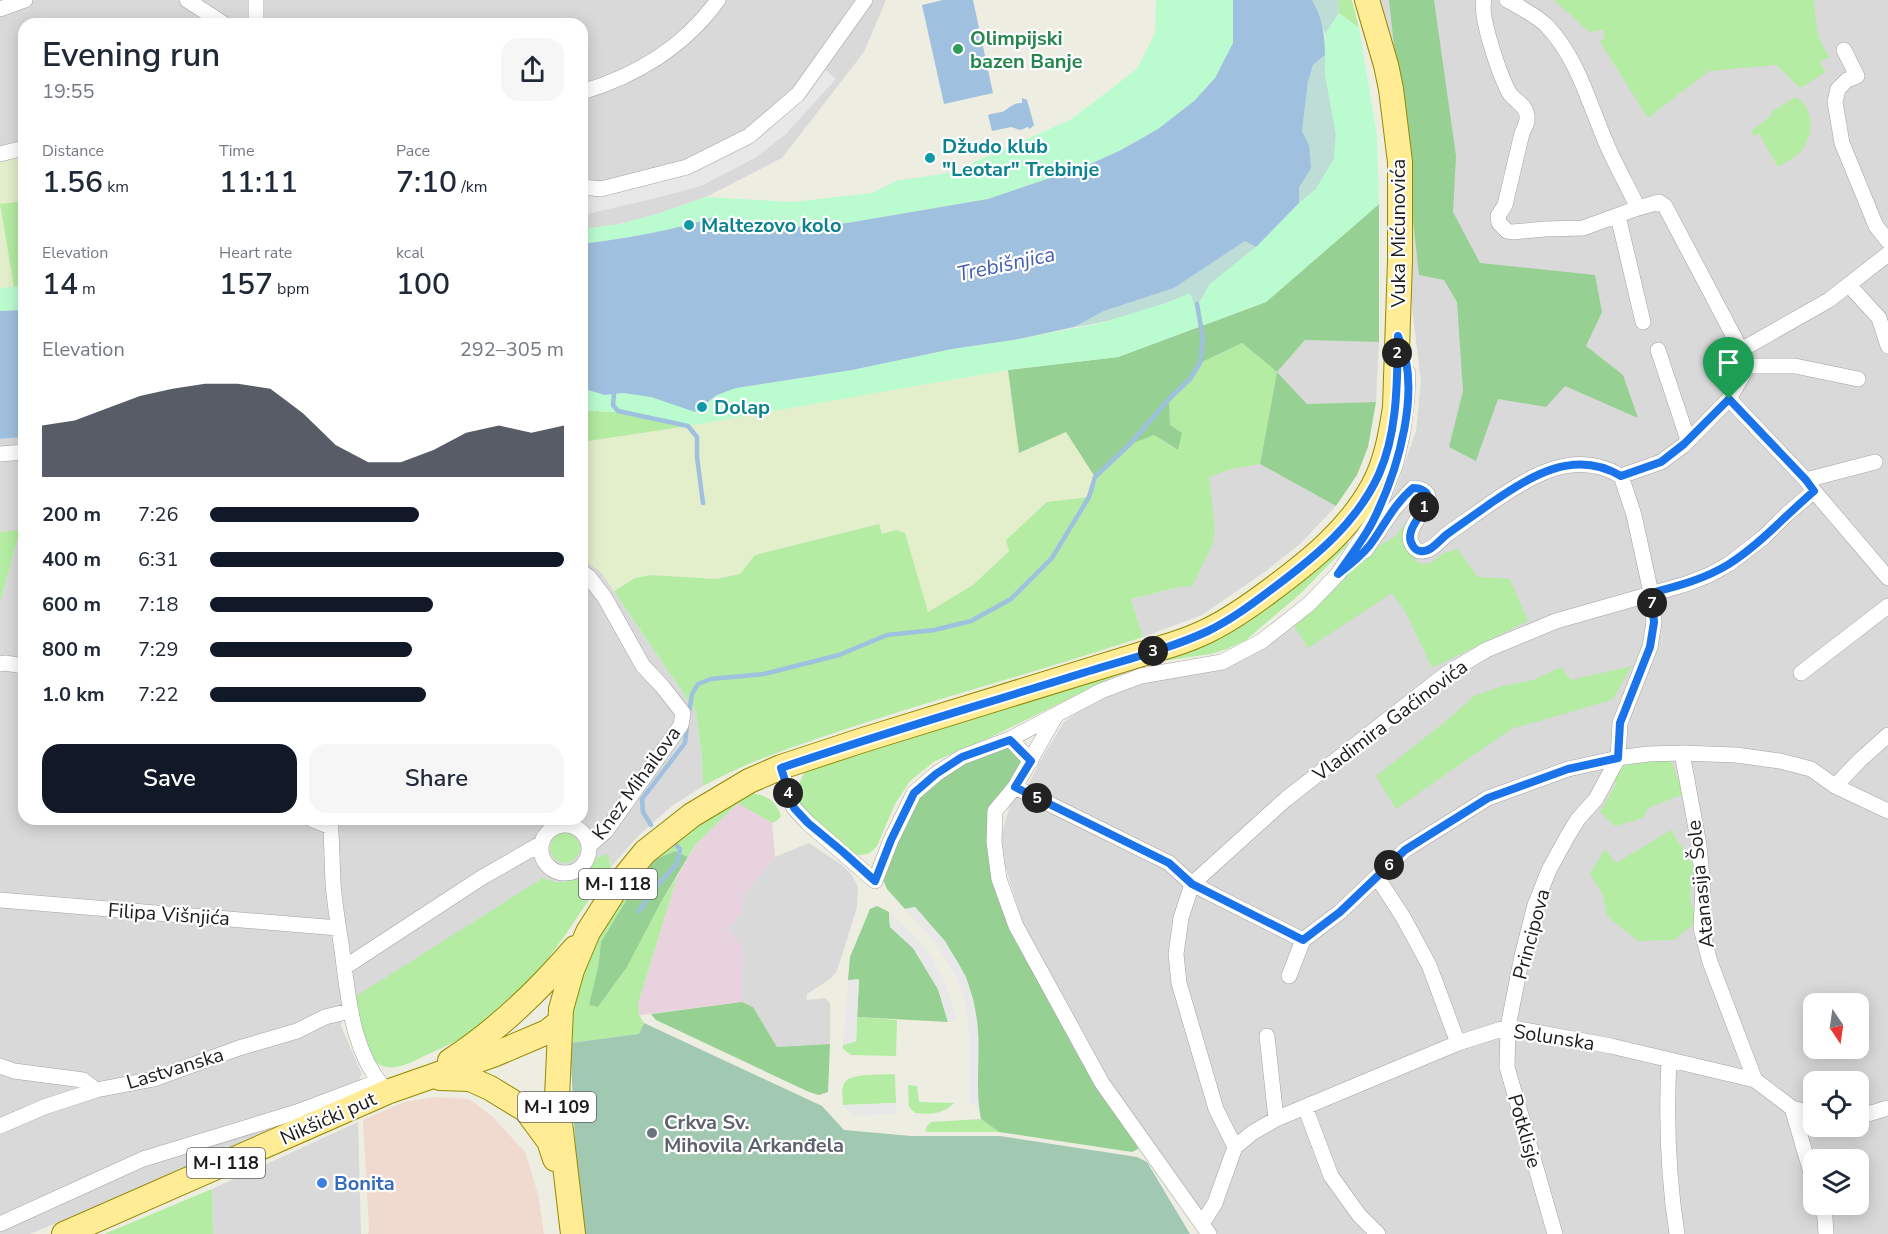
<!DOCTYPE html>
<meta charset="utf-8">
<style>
:root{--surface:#fff;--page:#f6f6f7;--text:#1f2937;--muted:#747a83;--accent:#111827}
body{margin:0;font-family:"Nunito Sans",sans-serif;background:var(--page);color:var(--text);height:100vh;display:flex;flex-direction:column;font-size:22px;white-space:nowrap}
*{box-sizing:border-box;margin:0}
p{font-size:20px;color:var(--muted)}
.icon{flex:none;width:33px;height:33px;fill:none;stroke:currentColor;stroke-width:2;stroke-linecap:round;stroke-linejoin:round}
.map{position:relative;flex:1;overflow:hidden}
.panel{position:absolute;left:18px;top:18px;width:570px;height:807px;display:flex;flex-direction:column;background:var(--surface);border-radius:18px;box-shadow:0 3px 15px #0003}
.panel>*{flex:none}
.needle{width:39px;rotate:167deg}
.tools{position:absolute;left:1803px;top:993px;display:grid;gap:12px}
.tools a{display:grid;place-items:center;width:66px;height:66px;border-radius:12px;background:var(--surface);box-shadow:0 3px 15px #0003;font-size:30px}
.pin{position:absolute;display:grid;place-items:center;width:51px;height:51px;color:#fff;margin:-62px -26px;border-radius:50% 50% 50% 0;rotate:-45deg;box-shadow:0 0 6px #0007}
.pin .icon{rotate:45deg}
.km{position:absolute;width:30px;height:30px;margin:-15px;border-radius:50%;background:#222;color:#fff;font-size:16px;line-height:30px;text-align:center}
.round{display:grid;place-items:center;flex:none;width:63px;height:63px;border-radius:18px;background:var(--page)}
.headline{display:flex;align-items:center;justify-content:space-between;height:102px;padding:0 24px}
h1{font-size:33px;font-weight:600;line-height:45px}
.figures{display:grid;grid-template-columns:repeat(3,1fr);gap:9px;height:102px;padding:6px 24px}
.figures div{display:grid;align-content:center}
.figures b{font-size:30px;font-weight:600}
.figures small{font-size:16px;font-weight:400}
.figures p{font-size:16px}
.chart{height:168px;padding:12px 24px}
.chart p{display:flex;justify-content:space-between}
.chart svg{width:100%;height:108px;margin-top:6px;fill:var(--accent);opacity:.7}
.cta{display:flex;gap:12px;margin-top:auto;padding:12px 24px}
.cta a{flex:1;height:69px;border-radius:18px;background:var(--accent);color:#fff;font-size:24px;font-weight:600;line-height:69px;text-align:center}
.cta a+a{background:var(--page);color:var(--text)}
ul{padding:0 24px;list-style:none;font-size:20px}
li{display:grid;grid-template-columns:96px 72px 1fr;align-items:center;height:45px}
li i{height:15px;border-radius:8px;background:var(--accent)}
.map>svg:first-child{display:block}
.residential{fill:#dad9d9;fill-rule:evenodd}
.commercial{fill:#f0d9cf}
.industrial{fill:#e8d2de}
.farmland{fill:#e3eecb}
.grass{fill:#b4eca3}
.forest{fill:#96d093}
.wetland{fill:#bdddd6}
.cemetery{fill:#a1c8b1}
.park{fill:#bafcd0}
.parking{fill:#e8e8e8}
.water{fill:#9fc0de}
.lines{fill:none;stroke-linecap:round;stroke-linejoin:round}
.stream{stroke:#9fc0de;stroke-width:4.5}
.minor-casing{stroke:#a3a3a3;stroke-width:16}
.primary-casing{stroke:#948900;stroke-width:26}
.minor{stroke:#fff;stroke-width:15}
.primary{stroke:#ffec95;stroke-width:24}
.route-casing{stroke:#fff;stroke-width:12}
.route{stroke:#1a73e8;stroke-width:8}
.leisure-dot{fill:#2e9e5b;stroke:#fff;stroke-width:2}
.culture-dot{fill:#0f9aa8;stroke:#fff;stroke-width:2}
.worship-dot{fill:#6b7280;stroke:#fff;stroke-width:2}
.shop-dot{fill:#3f7fe0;stroke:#fff;stroke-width:2}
.labels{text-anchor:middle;stroke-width:4.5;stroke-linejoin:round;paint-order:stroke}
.shield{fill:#fff;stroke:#606060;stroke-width:1.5}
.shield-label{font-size:18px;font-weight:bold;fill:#1c1c1c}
.leisure-label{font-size:20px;font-weight:bold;fill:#27864d;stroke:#fff;text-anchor:start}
.culture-label{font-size:20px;font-weight:bold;fill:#0d838f;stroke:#fff;text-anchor:start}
.street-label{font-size:20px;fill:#1c1c1c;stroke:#fff}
.worship-label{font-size:20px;font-weight:bold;fill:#5b616d;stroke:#fff;text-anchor:start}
.shop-label{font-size:20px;font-weight:bold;fill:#366cbe;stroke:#fff;text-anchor:start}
.water-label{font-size:21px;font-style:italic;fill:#455faf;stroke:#fff}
</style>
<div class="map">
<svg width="1888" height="1234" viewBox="0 0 1888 1234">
<rect width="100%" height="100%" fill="#eeede1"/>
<path class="residential" d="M0,0H886L864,52L782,158L706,197L657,214L620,224L586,229H582V24H24V144L0,150Z
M1380,0H1888V1234H1215L1096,1062L1024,927L1003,860L1001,837L1010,804L1029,783L1042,758L1064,722L1101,695L1260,648L1371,535L1396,488L1416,431L1421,382L1411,299L1413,222L1410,131L1398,69ZM1814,1004H1858V1048H1814ZM1814,1082H1858V1126H1814ZM1814,1160H1858V1204H1814Z
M1305,340L1379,342L1376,402L1307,404L1277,372Z
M24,437V819H582V559L601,572L696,712L702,757L703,786L672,806L638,836L611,867V862L590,860L580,873L566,882H554L344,1005L341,1026L362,1074L351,1095L316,1115L30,1234H0V603L20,530L0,532V439Z
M1260,464L1336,506L1301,543L1266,571L1202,615L1143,637L1131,599L1183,586H1192L1215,528L1208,477L1231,469Z
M809,843L842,865L852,875L858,887L857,907L837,971L830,979L807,994V1000L825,998L830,1003V1044L777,1047L753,1007L742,1002V948L728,929L742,911L744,894L775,857Z
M358,1122L361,1234H213L212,1189Z"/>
<path class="commercial" d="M435,1097L469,1099L492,1116L525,1152L538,1194L544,1234H368L369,1226L363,1120L404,1102Z"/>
<path class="industrial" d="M738,803L772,823L775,857L744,894L742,911L728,929L743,948L742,1002L639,1015L638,1004L677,877L696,844Z"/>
<path class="farmland" d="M24,154V201L0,204V160Z
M0,205L14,287L0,288Z
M1008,370L1019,453L1066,432L1095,477L1089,497L1047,503L1009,550L973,585L927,612L905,533L896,530L882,534L879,524L755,555L740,574L716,579L651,575L635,578L619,586L614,591L601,572L582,559V442L688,426Z"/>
<path class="grass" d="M1338,0H1352L1359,28L1339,13Z
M1554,0H1814C1816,24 1815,37 1830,57L1820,62L1826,72L1800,88L1776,65L1709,71L1648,118L1600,42L1605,37L1603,30L1589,32Z
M1795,97C1814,106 1815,134 1802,150C1796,157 1786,162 1778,167L1759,134L1754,136L1751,131L1772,115L1771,112Z
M24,201V286L14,287L0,204Z
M1242,343L1277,372L1260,464L1231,469L1209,477L1215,528L1213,543L1192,587L1183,586L1131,599L1143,637C1050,668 957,693 864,723C810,741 754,758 703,786L702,757L696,712L614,591L635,578L651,575L716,579L740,574L755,555L879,524L882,534L896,530L905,533L928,612L973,585L1009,551L1006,540L1047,502L1089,497L1095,477L1129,445L1154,435L1177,450L1170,425L1169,399L1190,379L1200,363Z
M582,410L628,413L688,426L582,442Z
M1406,521C1408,534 1407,573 1432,562C1438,559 1434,560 1439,556C1444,552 1452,551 1457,549L1478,577L1510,579L1528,621L1432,668L1406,613L1392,593L1308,648L1293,624L1331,592L1363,555L1396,536Z
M1354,528L1346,547L1300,594L1246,640L1227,649L1211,654L1162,661L1130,669L991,737L935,761L910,781L895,804L877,846L870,853L862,855L853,854L798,805C797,789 799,780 808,767L1209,636Z
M20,530L0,603V532Z
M1632,666L1612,700L1511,729L1396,809L1376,776L1451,717L1474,696L1503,686L1533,680L1561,667L1571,680Z
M1668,753L1684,794L1648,808L1643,818L1615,826L1600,812L1616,784L1613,779L1632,757Z
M746,793C764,794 775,798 781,816L778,820L772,823L738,803L696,844L688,857L675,851L656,859L633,889L601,942L598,968V1007L627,967L661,902L677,877L638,1004L639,1015L644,1023L640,1034L570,1043V1001L577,974L640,864Z
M1671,830L1693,865L1690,899L1697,921L1674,940L1638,941L1607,916L1603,895L1590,874L1605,849L1616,863Z
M550 848a15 15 0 1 1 30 0a15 15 0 1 1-30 0Z
M608,854L611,867C579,913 550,963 510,1003C486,1027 454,1043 424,1056C413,1062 393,1072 380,1065C364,1055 358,1016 353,998L543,878L554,882H566L580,873L590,860Z
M857,1017L897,1020L896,1056L851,1055L843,1049V1045L856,1041Z
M895,1074L896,1103L843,1105C843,1097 840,1087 846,1081C853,1073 884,1075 895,1074Z
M908,1085L917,1086L919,1102L954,1103C944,1114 929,1115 915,1113L909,1107Z
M981,1119L999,1132H925L927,1126L931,1122Z
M212,1189L213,1234H104Z"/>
<path class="forest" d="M1389,0H1434L1456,156L1453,212L1480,263L1595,275L1602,312L1586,346L1623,375L1638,418L1565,386L1546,407L1498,399L1476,461L1449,447L1463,391L1457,302L1444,280L1419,275Z
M1379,204V342L1305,340L1277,372L1307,404L1376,402L1368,447L1357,475L1336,506L1260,464L1277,372L1242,343L1200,363L1190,379L1169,399L1170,425L1182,433L1178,450L1154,435L1129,445L1095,477L1066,432L1019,453L1008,370L1118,357L1266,302Z
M1009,744L1025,763L991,810L997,879L1136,1140L1138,1149L1132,1152L999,1132L981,1119C975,1090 980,1060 978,1031C974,976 951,948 915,907L905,909L887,889L882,877L917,796L963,760Z
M675,851L688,857L661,902L627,967L598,1007L589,1005L598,968L601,942L633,889L656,859Z
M877,906L889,912L890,927L913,948L938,989L948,1022L857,1017L859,980H848L850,957L870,909Z
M742,1002L753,1007L777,1047L830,1044L828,1092L819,1095L809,1092L656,1020L651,1014Z"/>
<path class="wetland" d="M1312,0H1338L1339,13L1325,34Z
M1325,55V74L1336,134L1334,159L1316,189L1299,203V188L1302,184L1309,145L1302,131L1308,82L1313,65Z
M1245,241L1256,247L1210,284L1199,303L1194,305L1189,294C1152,309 1113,322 1074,327L1104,311L1174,288Z"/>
<path class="cemetery" d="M644,1023L822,1106L844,1130L911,1136H1000L1137,1157L1147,1162L1190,1234H584L577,1180L570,1043L639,1034Z"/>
<path class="park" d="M1156,0H1233V43L1215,78L1194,101L1158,129L1119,151L1088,165L988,199L847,223L812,226L733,230L714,217C672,231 627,238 582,244V229L620,224L657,214L706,197L792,202L872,193L896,181L960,171L974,162L1070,120L1137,69L1155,33Z
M1339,13L1359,28L1377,135L1379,204L1266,302L1118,357L1008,370L688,426L628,413L582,410V388L604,395L623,393L651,397L695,411L717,395L736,388L852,370L952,349L1019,339L1101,323L1169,302L1190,293L1194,304L1199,303L1210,284L1256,247L1299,203L1316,189L1334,159L1336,134L1325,74V34Z
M24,286V310L0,311V288Z"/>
<path class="parking" d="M820,65L836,79L785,135L755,158L701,186L656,198L587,214L582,213V187L652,177L749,136Z
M915,907L945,941L966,977L973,999L978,1032V1106L969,1103V1033L965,1001L958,980L937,945L905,909Z
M889,912L917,939L930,954L946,985L957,1020L948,1022L938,989L913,948L890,927Z
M859,979L856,1041L843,1045L848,980Z
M896,1103L897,1114L853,1116L843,1105Z"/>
<path class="water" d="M943,0H973L993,93L944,104L922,5Z
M1233,0H1312C1322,17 1325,35 1325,55L1313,65L1308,82L1302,131L1309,145L1311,168L1299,188V203L1256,247L1245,241L1174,288L1104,311L1074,327L1019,339L952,349L852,370L736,388L717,395L695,412L651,397L623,393L604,395L582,388V244C627,238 672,231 714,217L733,230L812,226L847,223L988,199L1088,165L1119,151L1158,129L1194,101L1215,78L1233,43Z
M1022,98L1027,100L1034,125L1030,129L1028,127L1020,130L1011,127L992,131L988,115C993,113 1000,113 1004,111C1011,107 1013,103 1022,103Z
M24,310V437L0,439V311Z"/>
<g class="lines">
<path class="stream" d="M614,394L613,405L618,411L688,426L697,437V457L703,503
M689,713L692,694L698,684L711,679L764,674L839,655L887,635L934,630L971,621L1011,599L1052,558L1089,497L1095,477L1129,445L1169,399L1190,379L1200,363L1203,339L1197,304
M651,825L643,812L642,799L685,743L687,725
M639,911L660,882L677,864L680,849L672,841"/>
<defs>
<path id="minor" d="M187,0L224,24
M1484,0C1479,16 1501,79 1510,94C1516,102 1525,104 1527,115C1528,122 1525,127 1522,133L1505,205L1498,216L1499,223L1507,231L1512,232L1545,229L1583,228L1638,208
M1507,0C1520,7 1535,15 1546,25C1578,58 1589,104 1607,145C1616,166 1628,187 1638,208L1659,202L1665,206L1741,350
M0,9L25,0
M256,24V0
M1844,50L1857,76L1847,80L1838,89L1835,102L1842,143L1876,226L1888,241
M582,92C636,76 685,46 718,0
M0,154L24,148
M582,187L601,189L687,167L749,136L798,94L865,0
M1618,216L1643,322
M1849,285L1879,318L1888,346
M1658,350L1688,440
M1748,366H1795L1858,379
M1729,399L1806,480L1814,491L1888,578
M0,454L24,452
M1806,480L1875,462
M1365,551L1393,510L1413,488C1420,488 1430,491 1428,501C1425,513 1402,531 1413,546C1414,548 1417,551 1420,551C1430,553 1439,541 1446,535C1461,524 1476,514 1491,503C1531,476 1574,448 1621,476L1661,462L1684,445L1729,399L1748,366L1741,350L1829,300L1888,254
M582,572L589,577L605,598L643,666L662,686L683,713L681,725L606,831L589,846
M0,664L5,663L24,666
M1801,673L1888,606
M1055,717L1015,787L995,811L994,842L999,879L1016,926L1102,1083L1209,1234
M1010,739L1031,761
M1682,753L1699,845L1703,887L1701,928L1710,962L1755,1080
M781,767L787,792L794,808L808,823L875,881L891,840L914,793L936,774L962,757L1010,739L1101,691L1141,676L1222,662L1262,641L1309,604L1338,574L1374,520L1396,463L1403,431L1407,397L1408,373
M1835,786L1861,759L1888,735
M1015,787L1169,863L1192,884L1303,940
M311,819L331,827
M330,819C332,841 332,861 333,883C335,911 341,938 344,966C350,1010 354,1051 383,1087
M541 849a24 24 0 1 1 48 0a24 24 0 1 1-48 0Z
M1377,877L1403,917L1429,965L1458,1043
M1192,884L1286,799L1446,674L1486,650L1556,621L1686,584L1709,575L1729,564L1764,537L1786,515L1814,491
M1192,884L1181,918L1176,954L1179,983L1216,1109L1235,1147L1215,1203L1202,1224
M0,900L338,928
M1303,940L1340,912L1405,850L1488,798L1568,769L1618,758L1648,754L1682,753L1736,755L1780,761L1811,769L1835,786L1888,811
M345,967L481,878L542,843
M1289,976L1303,940
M1267,1036L1276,1119
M1669,1060C1666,1118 1668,1176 1677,1234
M0,1066L14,1071L83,1080L96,1090
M1305,1107L1331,1176L1359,1215L1378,1234
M1792,1108L1814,1183
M1858,1117L1888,1108
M0,1126L44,1107L96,1090L154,1079L239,1048L297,1031L325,1017L350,1011
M1235,1147L1252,1133L1276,1119L1458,1043L1508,1027L1611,1046L1755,1080L1792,1108L1814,1114
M1821,1204L1825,1218L1826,1234
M0,1224L143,1159L297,1112L379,1081
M1555,1234L1507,1067L1508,1027L1522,956L1535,905L1549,870L1567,837L1578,819L1596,799L1618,758L1620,723L1650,647L1654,622L1651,593L1634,515L1621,476"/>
<path id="primary" d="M450,1061C498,1030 538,991 575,948
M440,1078L470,1079L490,1088L526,1110L549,1141L555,1159
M64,1234L387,1092L493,1055L547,1032L560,1022
M573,1234L557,1097L561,1009L572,970L588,932L618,885L645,852L692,815L749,781L781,767L863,740L1171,645C1184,641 1197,636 1209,630C1231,619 1251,605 1271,590C1310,561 1349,530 1373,486C1386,462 1391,434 1395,407L1400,261V162L1391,89L1386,65L1367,0"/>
</defs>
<use href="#minor" class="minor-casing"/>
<use href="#primary" class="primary-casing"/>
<use href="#minor" class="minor"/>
<use href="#primary" class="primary"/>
</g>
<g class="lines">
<defs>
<path id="route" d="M1398,336C1423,388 1398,470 1374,519C1365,538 1350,556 1338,574C1350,565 1361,556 1370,545C1384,526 1394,504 1413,488C1420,488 1430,491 1428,501C1425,513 1402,531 1413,546C1414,548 1417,551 1420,551C1430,553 1439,541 1446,535C1461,524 1476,514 1491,503C1531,476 1574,448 1621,476L1661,462L1684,444L1729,399L1806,480L1814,491C1785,516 1760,544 1729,564C1705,579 1678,586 1651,593L1654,622L1650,647L1620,723L1618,758L1568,769L1488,798L1405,850L1340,912L1303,940L1192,884L1169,863L1015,787L1031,761L1010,740L962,757L936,774L914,793L891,840L875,881L843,852L808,823L794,808L781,768C877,735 974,707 1070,677C1116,662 1165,651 1208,631C1231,620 1252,604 1272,589C1315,557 1357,523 1379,474C1398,431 1397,381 1398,336Z"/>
</defs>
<use href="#route" class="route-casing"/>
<use href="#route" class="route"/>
</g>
<circle class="leisure-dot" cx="958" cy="49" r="6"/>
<g class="culture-dot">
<circle cx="930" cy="158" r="6"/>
<circle cx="689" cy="225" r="6"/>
<circle cx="702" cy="407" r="6"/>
</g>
<circle class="worship-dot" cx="652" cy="1133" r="6"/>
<circle class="shop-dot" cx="322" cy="1183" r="6"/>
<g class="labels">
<g class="shield">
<rect x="579" y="869" width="78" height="30" rx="4.5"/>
<rect x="518" y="1092" width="78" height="30" rx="4.5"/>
<rect x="187" y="1148" width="78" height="30" rx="4.5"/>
</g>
<g class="shield-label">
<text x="618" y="890">M-I 118</text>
<text x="557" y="1113">M-I 109</text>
<text x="226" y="1169">M-I 118</text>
</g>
<g class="leisure-label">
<text x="970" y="45">Olimpijski<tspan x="970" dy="23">bazen Banje</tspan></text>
</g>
<g class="culture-label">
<text x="942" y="153">Džudo klub<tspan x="942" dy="23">"Leotar" Trebinje</tspan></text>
<text x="701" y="232">Maltezovo kolo</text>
<text x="714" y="414">Dolap</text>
</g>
<g class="street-label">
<text transform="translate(1398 233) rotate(-90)" y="7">Vuka Mićunovića</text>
<text transform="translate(1390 720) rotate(-37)" y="7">Vladimira Gaćinovića</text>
<text transform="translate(636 783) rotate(-54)" y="7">Knez Mihailova</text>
<text transform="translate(1700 884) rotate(-96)" y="7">Atanasija Šole</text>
<text transform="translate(169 914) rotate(4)" y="7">Filipa Višnjića</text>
<text transform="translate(1531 934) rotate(-75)" y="7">Principova</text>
<text transform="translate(1554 1037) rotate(9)" y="7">Solunska</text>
<text transform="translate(175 1068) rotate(-17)" y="7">Lastvanska</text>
<text transform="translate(328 1118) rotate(-24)" y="7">Nikšićki put</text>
<text transform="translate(1525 1131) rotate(74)" y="7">Potklisje</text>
</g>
<g class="worship-label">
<text x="664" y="1129">Crkva Sv.<tspan x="664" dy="23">Mihovila Arkanđela</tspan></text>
</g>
<g class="shop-label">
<text x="334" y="1190">Bonita</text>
</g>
<g class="water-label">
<text transform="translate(1006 264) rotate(-12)" y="7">Trebišnjica</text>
</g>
</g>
</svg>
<div class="tools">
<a><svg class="needle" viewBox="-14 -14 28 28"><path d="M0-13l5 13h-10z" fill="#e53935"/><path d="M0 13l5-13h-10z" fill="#747a83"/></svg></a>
<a><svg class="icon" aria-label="locate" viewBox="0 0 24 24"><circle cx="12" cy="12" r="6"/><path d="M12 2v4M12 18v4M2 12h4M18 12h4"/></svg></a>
<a><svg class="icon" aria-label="layers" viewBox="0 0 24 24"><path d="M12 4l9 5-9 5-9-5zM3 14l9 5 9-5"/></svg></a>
</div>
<div class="pin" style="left:1729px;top:399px;background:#1e9e55"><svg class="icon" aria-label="arrive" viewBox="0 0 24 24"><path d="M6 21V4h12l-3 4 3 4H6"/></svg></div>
<b class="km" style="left:1424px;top:507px">1</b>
<b class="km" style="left:1397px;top:353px">2</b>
<b class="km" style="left:1153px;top:651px">3</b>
<b class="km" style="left:788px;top:793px">4</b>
<b class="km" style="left:1037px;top:798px">5</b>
<b class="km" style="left:1389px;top:865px">6</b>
<b class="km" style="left:1652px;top:603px">7</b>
<section class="panel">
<div class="headline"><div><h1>Evening run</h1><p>19:55</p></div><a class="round"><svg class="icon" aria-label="share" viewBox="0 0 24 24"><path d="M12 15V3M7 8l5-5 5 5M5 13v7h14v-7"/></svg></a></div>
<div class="figures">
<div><p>Distance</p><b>1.56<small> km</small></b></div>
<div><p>Time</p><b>11:11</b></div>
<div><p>Pace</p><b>7:10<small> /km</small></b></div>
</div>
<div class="figures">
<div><p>Elevation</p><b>14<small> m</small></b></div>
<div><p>Heart rate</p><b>157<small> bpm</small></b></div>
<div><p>kcal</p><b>100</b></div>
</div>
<div class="chart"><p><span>Elevation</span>292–305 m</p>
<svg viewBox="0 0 160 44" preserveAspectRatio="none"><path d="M0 44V23L10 21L20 16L30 11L40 8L50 6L60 6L70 8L80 18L90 31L100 38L110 38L120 33L130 26L140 23L150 26L160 23V44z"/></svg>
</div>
<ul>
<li><b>200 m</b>7:26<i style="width:59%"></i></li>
<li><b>400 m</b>6:31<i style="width:100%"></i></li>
<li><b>600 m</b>7:18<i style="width:63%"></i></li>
<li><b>800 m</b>7:29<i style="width:57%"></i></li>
<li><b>1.0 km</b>7:22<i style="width:61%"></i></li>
</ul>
<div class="cta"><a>Save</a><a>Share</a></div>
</section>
</div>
